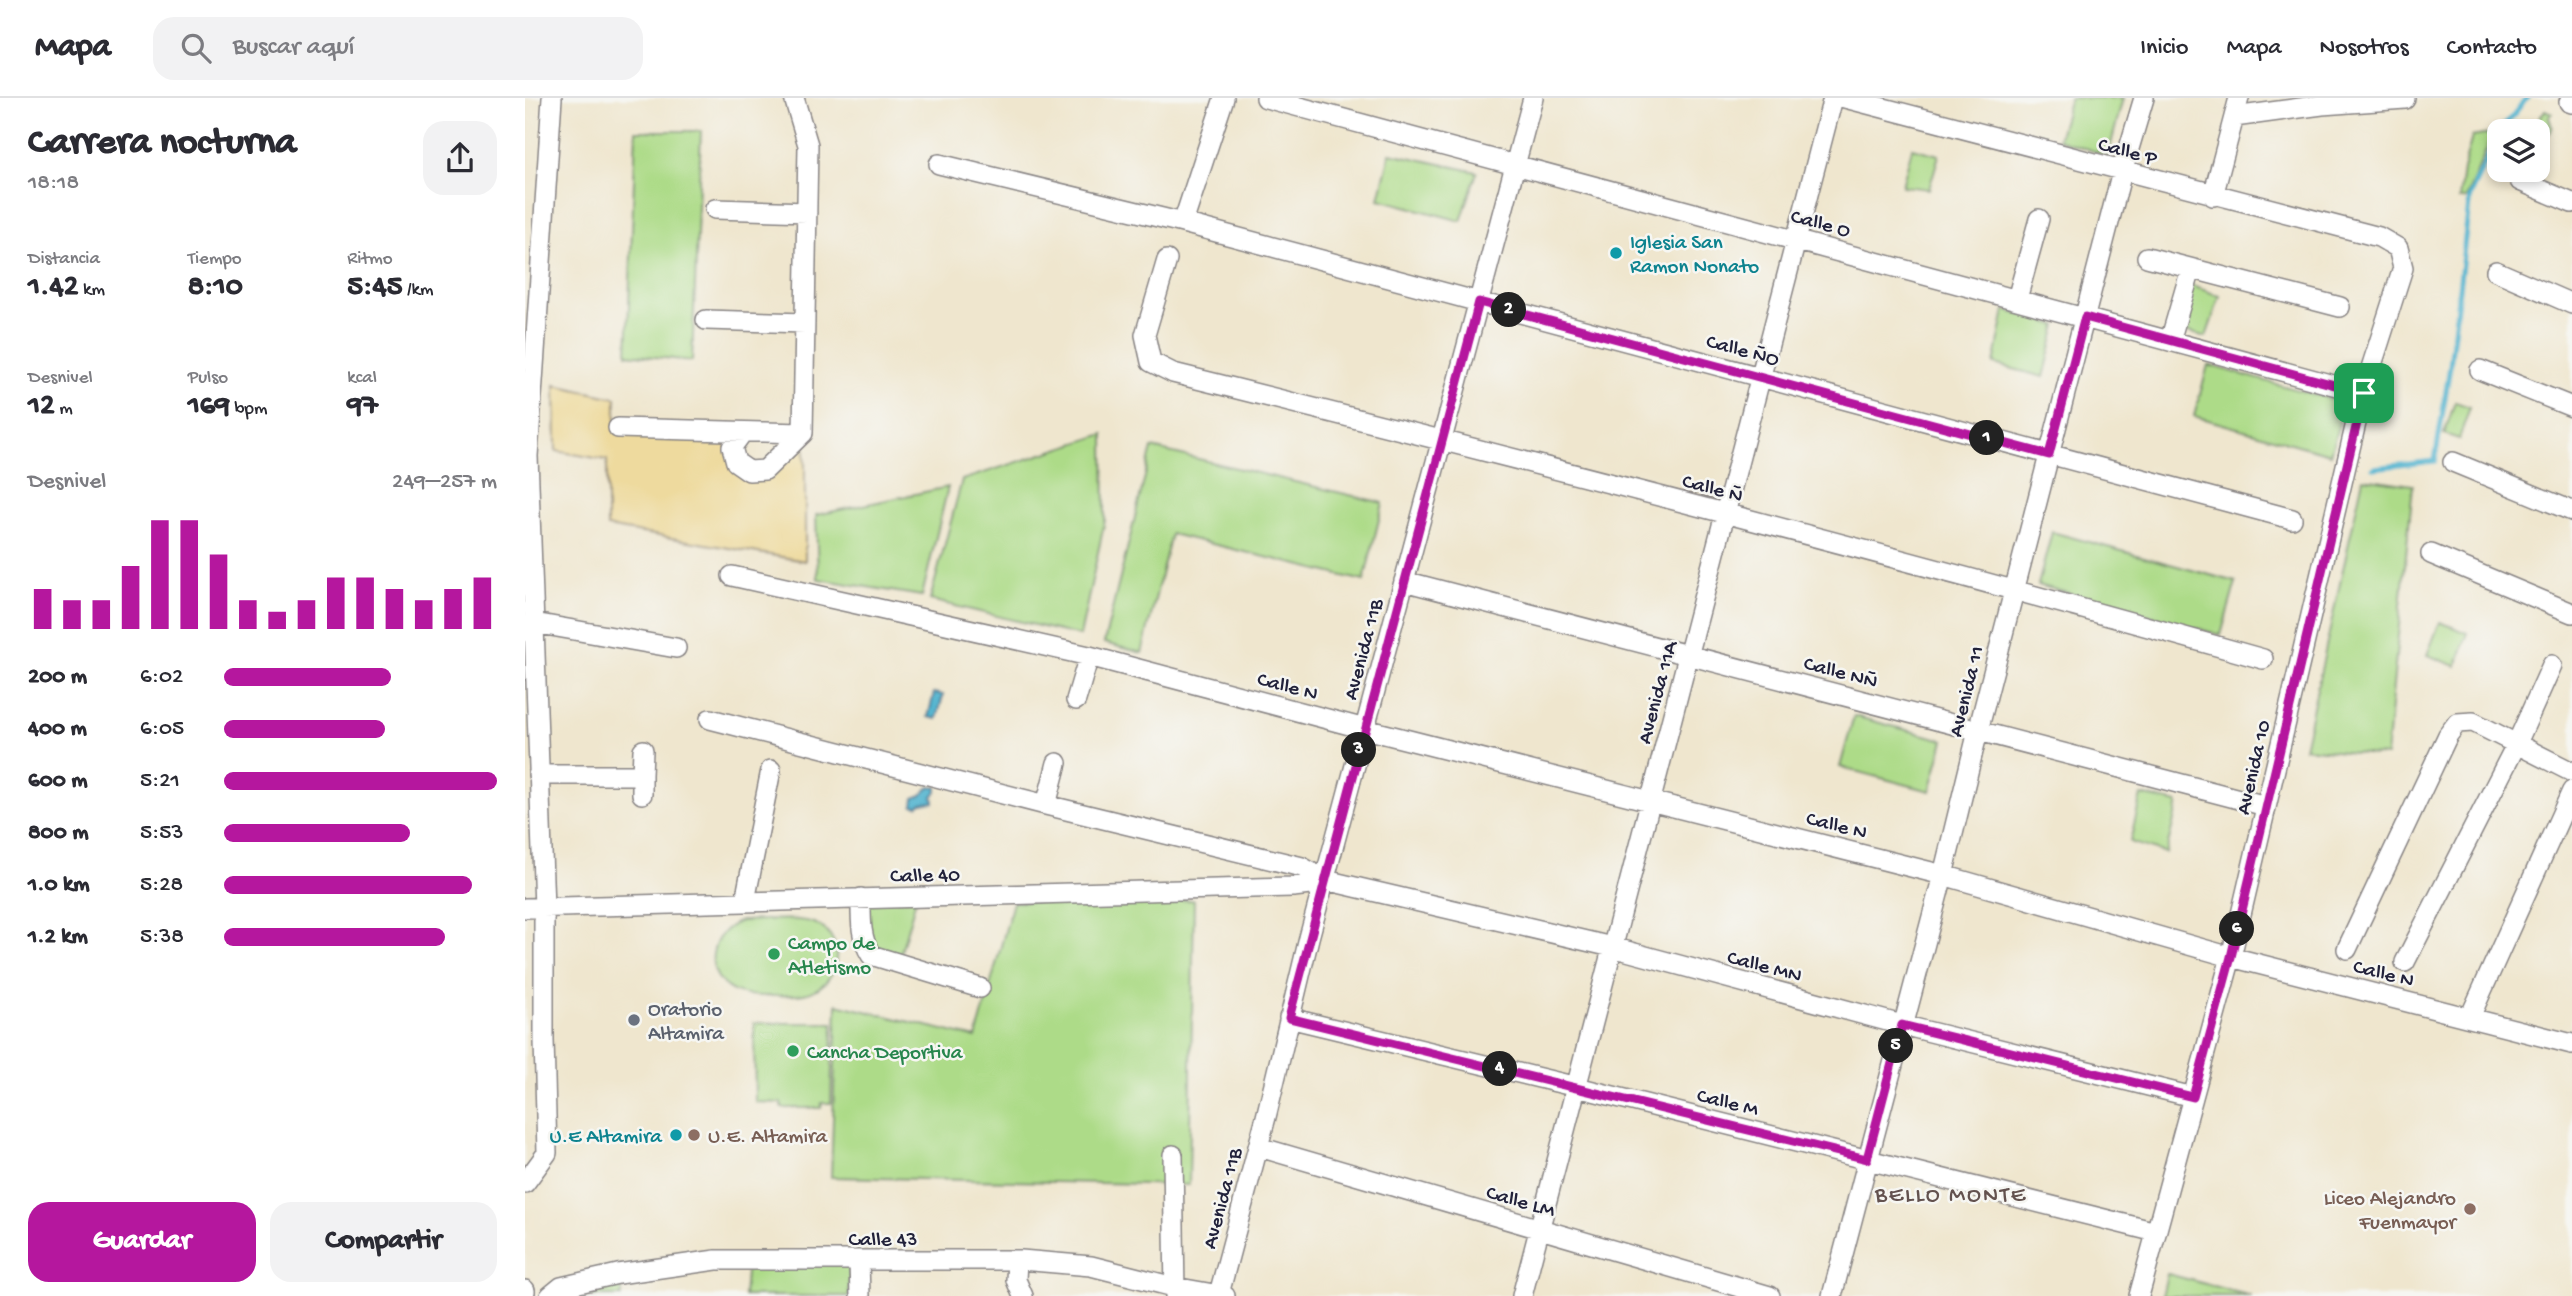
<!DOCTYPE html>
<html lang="es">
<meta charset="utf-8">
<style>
:root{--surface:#fff;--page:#f2f2f3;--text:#2b2b33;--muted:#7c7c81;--line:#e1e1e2;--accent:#b5179e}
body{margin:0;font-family:"Gochi Hand",sans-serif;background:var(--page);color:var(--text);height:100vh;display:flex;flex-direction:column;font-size:26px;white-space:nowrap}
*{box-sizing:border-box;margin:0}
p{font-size:23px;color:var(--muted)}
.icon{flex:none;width:38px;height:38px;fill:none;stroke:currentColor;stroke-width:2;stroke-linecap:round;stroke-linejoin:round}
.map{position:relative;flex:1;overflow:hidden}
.sheet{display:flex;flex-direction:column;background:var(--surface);width:525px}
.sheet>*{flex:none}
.fabs{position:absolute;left:1962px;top:21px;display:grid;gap:14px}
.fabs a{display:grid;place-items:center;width:63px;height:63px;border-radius:14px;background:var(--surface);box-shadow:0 4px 10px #0003;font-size:35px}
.pin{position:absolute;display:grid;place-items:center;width:60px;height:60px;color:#fff;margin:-30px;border-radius:14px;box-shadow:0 4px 10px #0006}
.km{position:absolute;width:35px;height:35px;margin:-18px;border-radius:50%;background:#222;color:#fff;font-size:19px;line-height:35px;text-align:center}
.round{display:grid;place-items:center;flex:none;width:74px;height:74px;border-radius:21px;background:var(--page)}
.head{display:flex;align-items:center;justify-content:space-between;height:119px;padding:0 28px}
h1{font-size:38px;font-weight:800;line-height:52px}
.stats{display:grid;grid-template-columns:repeat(3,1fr);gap:10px;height:119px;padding:7px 28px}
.stats div{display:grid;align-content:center}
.stats b{font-size:30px;font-weight:800}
.stats small{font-size:19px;font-weight:400}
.stats p{font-size:19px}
.chart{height:196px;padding:14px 28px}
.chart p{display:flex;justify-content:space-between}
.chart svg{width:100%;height:126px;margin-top:7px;stroke:var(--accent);stroke-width:6}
.button{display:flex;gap:14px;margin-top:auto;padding:14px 28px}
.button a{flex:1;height:80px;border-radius:21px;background:var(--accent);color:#fff;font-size:28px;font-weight:800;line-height:80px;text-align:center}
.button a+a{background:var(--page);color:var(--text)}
ul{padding:0 28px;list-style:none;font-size:23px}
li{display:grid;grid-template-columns:112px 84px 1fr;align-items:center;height:52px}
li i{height:18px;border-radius:9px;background:var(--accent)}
header{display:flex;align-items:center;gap:42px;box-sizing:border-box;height:98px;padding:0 35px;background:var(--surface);border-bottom:2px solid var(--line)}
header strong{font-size:33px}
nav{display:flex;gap:38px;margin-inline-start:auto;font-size:24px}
.search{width:490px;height:63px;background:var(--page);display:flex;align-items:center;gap:18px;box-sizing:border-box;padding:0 24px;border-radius:21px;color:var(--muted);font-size:26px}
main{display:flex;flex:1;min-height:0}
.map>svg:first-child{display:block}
.green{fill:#addb88;stroke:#687e62;stroke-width:2}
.sand{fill:#eeda9e;stroke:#887e6c;stroke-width:2}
.water{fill:#50b3cf;stroke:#396a85;stroke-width:2}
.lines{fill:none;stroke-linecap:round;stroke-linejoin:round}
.stream{stroke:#50b3cf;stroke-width:5}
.minor-casing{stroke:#888484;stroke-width:22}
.minor{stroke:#fff;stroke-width:19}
.route-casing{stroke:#fff;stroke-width:14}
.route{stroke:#b5179e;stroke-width:9}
.culture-dot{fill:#0f9aa8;stroke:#f6f6f2;stroke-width:2.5}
.leisure-dot{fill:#2e9e5b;stroke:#f6f6f2;stroke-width:2.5}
.worship-dot{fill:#6b7280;stroke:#f6f6f2;stroke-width:2.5}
.education-dot{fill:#8d6e63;stroke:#f6f6f2;stroke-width:2.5}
.labels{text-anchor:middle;stroke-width:5;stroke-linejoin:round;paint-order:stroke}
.street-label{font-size:21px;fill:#22223b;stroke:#f6f6f2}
.culture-label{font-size:21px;fill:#0d838f;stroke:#f6f6f2;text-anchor:start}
.leisure-label{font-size:21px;fill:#27864d;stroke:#f6f6f2;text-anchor:start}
.worship-label{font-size:21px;fill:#5b616d;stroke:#f6f6f2;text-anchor:start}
.education-label{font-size:21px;fill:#785e54;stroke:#f6f6f2;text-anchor:start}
.neighbourhood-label{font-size:23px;letter-spacing:2px;fill:#63524f;stroke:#f6f6f2}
</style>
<header>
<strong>Mapa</strong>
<div class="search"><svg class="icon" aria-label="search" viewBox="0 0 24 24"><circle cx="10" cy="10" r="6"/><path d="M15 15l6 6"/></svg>Buscar aquí</div>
<nav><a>Inicio</a><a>Mapa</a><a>Nosotros</a><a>Contacto</a></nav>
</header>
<main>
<section class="sheet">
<div class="head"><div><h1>Carrera nocturna</h1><p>18:18</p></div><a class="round"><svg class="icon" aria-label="share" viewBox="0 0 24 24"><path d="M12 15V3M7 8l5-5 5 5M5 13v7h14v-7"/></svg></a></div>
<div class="stats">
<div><p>Distancia</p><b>1.42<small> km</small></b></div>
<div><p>Tiempo</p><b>8:10</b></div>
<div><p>Ritmo</p><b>5:45<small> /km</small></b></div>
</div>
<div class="stats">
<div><p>Desnivel</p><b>12<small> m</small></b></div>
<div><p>Pulso</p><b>169<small> bpm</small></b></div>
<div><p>kcal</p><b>97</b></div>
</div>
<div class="chart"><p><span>Desnivel</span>249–257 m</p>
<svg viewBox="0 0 160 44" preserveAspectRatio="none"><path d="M5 44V30M15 44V34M25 44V34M35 44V22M45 44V6M55 44V6M65 44V18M75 44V34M85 44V38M95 44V34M105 44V26M115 44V26M125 44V30M135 44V34M145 44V30M155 44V26"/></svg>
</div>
<ul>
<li><b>200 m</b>6:02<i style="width:61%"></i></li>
<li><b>400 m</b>6:05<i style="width:59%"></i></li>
<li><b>600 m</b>5:21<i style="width:100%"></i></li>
<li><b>800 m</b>5:53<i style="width:68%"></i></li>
<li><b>1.0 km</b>5:28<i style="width:91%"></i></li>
<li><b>1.2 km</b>5:38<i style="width:81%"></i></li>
</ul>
<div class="button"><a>Guardar</a><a>Compartir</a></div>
</section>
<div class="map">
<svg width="2047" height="1198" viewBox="0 0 2047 1198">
<rect width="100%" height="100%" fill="#f6f6f2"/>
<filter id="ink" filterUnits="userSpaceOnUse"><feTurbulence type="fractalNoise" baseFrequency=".0143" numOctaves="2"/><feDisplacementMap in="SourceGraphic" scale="14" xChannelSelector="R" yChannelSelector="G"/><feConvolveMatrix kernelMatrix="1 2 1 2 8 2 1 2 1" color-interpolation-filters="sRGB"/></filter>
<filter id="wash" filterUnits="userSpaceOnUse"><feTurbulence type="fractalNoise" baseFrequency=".00686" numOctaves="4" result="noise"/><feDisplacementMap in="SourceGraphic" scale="28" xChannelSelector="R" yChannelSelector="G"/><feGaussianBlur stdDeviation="1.57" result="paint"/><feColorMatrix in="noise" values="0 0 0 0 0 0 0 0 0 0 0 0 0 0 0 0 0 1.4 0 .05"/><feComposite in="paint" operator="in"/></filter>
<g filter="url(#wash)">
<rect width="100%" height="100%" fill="#efe6ce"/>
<path class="green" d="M1545,0H1598L1583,58L1533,41Z
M2020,12L2027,15L2024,19L2027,30L2019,43L2013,39L2012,33H2006Z
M111,33H176L167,263L102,256Z
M1965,36L1964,45L1941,100L1934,101L1938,71L1947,39Z
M1387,50L1414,57L1404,91L1377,88Z
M865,55L952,74L936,123L854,101Z
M1665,187L1695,198L1681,239L1653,231Z
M1480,212L1532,227L1519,279L1469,266Z
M1683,267L1820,305L1805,356L1669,318Z
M1930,304L1945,309L1934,341L1919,336Z
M579,336L580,422L555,538L405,502L437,382Z
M627,350L858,405L839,483L646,436L617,555L579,545Z
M1838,380L1888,387L1861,658L1779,650Z
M423,389L397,498L293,481L291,417Z
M1527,434L1711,484L1696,537L1513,487Z
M1915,524L1943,535L1931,568L1902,557Z
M1329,618L1419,642L1405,693L1315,669Z
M1616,697L1653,705L1641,755L1605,744Z
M391,801L375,857L337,847L335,802Z
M669,802L664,1087L306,1079L312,906L451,940L488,804Z
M216,823C236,823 273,818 291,826C326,842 313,895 272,897C255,897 222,901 208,893C176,876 184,834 216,823Z
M229,925H308L306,1005H297L296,1010H257L256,1005L230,1004Z
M222,1163H324V1198H219Z
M1642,1176H1643L1726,1198H1637Z
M97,1184V1198H37Z"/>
<path class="sand" d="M30,287L91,300V331L214,336L205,349L224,375L280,337V463L82,429V362L31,353Z"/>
<path class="water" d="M409,595L418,597L412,621L403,619Z
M405,688L412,689V694L408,698L409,704L397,705L393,708L388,707L389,700L397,697Z"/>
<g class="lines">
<path class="stream" d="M1975,33L2002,0
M1848,370L1910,363L1925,268L1945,97L1974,35"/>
</g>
</g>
<g filter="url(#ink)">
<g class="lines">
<defs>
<path id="minor" d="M741,0L1838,295
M1320,0L1854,139L1873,150L1878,170L1838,295L1706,859L1614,1198
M2044,4L2047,5
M1709,19L1797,7L1880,1
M414,66L658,125L1767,421
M1995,83L2047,105
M1688,98L1714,0
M190,111L282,114
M658,125L699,0
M1622,159L1815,209
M642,162L620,237L626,264L648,275C1012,365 1376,459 1738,561
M1971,173L2047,206
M1492,201L1514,121
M181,222L280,225
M1645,243L1666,171
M1955,272L2047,309
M93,330L278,335L283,47L269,0
M218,334L207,349L211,364L224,373L240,372L278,335
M1928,364L2047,413
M1906,456L2047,515
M207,478L564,558L840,631L1418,777L1706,859L2047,946
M879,483L1741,708
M9,525L151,550
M551,602L564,558
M185,621L521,707L777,769L800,782L1087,849L1377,927L1668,999
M13,677H117V696
M117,677L118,652
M521,707L532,665
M336,800C336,820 335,840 346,857L455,890
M220,803L246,672
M0,810L768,789L785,787L800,782
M1822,851L1923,637L1932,625L1948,624L2047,674
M1880,864L1992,645L2027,567
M1945,919L2047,693
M764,920L1052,989L1631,1134
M734,1049L1245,1198
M648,1057L650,1198
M0,1085L22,1055L19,942V810L3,358L27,0
M492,1162L491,1182L498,1198
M334,1163L335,1198
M0,1192V1194
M694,1196L741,1019L784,840L1008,0
M25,1198L36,1189L93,1176L191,1162H496L566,1168L649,1189L700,1198
M997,1198L1308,0
M1307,1198L1418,777L1453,633L1597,74L1619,0"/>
</defs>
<use href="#minor" class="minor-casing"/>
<use href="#minor" class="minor"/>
</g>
</g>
<g class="lines" filter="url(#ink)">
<defs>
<path id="route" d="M954,204L1524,357L1560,219L1839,295L1706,859L1668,999L1377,927L1342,1061L764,920Z"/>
</defs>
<use href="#route" class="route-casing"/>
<use href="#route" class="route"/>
</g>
<g class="culture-dot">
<circle cx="1091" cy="155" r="7"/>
<circle cx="151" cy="1037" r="7"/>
</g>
<g class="leisure-dot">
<circle cx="249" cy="856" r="7"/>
<circle cx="268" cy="953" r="7"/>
</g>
<circle class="worship-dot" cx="109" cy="922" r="7"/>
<g class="education-dot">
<circle cx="169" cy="1037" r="7"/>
<circle cx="1945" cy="1111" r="7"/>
</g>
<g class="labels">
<g class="street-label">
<text transform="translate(1603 52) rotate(15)" y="7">Calle P</text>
<text transform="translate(1296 124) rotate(15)" y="7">Calle O</text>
<text transform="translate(1218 251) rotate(15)" y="7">Calle ÑO</text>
<text transform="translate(1188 389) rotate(15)" y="7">Calle Ñ</text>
<text transform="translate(837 551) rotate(-75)" y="7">Avenida 11B</text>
<text transform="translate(1316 573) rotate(15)" y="7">Calle NÑ</text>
<text transform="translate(763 587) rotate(15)" y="7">Calle N</text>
<text transform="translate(1440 593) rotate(-76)" y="7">Avenida 11</text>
<text transform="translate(1131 594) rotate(-75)" y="7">Avenida 11A</text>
<text transform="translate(1727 669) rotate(-77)" y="7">Avenida 10</text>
<text transform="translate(1312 726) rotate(14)" y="7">Calle N</text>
<text transform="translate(400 776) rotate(-1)" y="7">Calle 40</text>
<text transform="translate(1240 867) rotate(15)" y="7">Calle MN</text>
<text transform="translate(1859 874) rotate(14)" y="7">Calle N</text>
<text transform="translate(1203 1003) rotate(14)" y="7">Calle M</text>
<text transform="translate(696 1100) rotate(-75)" y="7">Avenida 11B</text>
<text transform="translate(996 1102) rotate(16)" y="7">Calle LM</text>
<text x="358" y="1147">Calle 43</text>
</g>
<g class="culture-label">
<text x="1105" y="150">Iglesia San<tspan x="1105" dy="24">Ramon Nonato</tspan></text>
<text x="137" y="1044" text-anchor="end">U.E Altamira</text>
</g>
<g class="leisure-label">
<text x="263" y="851">Campo de<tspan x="263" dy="24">Atletismo</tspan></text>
<text x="282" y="960">Cancha Deportiva</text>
</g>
<g class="worship-label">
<text x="123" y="917">Oratorio<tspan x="123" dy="24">Altamira</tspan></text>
</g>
<g class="education-label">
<text x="183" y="1044">U.E. Altamira</text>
<text x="1931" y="1106" text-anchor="end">Liceo Alejandro<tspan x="1931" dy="24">Fuenmayor</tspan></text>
</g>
<g class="neighbourhood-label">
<text x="1426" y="1103">BELLO MONTE</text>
</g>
</g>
</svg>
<div class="fabs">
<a><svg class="icon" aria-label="layers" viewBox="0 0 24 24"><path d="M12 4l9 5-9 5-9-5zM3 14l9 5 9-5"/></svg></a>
</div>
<div class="pin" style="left:1839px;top:295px;background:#1e9e55"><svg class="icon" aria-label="arrive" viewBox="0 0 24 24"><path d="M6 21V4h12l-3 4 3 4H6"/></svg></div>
<b class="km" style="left:1462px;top:340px">1</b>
<b class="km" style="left:984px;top:212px">2</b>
<b class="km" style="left:834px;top:652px">3</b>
<b class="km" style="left:975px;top:971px">4</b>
<b class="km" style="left:1371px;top:948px">5</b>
<b class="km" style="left:1712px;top:831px">6</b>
</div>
</main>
